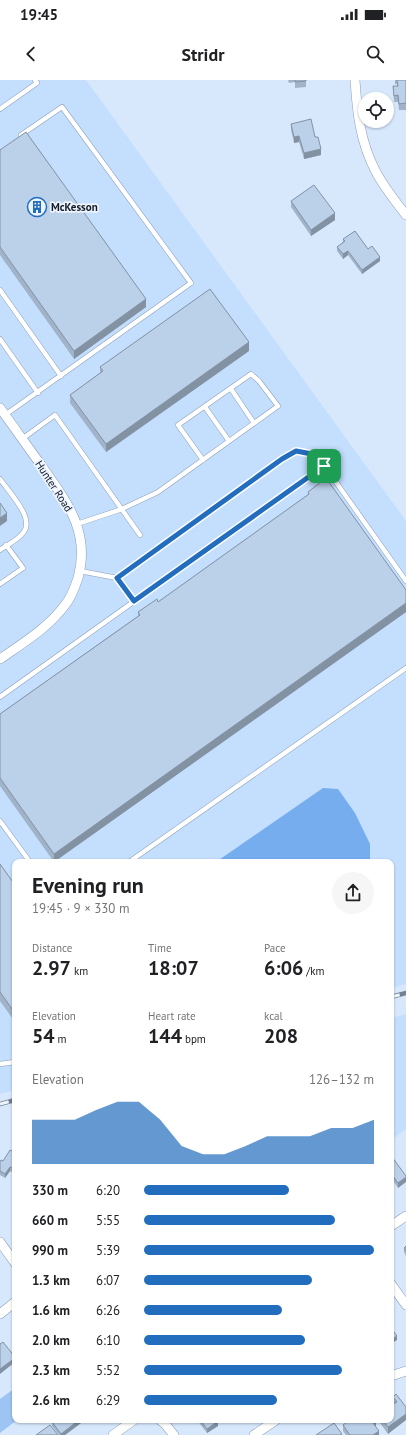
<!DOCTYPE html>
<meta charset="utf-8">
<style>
:root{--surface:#fff;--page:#f6f6f6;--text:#202124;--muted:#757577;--accent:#226dbd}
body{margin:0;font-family:"PT Sans",sans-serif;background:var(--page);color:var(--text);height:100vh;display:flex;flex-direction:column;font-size:15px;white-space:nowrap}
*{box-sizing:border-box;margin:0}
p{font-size:13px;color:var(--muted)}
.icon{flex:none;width:22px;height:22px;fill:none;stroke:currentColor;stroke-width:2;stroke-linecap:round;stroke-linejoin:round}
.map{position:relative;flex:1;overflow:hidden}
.panel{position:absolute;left:12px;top:779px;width:382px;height:564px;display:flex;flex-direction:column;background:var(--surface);border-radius:8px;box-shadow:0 1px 3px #0004}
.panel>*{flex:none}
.controls{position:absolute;left:358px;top:12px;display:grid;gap:8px}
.controls a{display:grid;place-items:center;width:36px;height:36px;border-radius:50%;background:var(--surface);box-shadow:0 1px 3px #0004;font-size:20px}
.pin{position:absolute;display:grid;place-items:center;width:34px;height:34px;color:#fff;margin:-17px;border-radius:8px;box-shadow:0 2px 6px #0006}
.round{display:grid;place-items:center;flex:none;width:42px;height:42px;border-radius:21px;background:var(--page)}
.head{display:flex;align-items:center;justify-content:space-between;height:68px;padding:0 20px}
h1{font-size:22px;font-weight:700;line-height:30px}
.figures{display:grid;grid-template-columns:repeat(3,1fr);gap:6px;height:68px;padding:4px 20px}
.figures div{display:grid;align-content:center}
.figures b{font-size:20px;font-weight:700}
.figures small{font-size:11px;font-weight:400}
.figures p{font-size:11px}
.chart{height:112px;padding:8px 20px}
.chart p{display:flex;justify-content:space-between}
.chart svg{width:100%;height:72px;margin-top:4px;fill:var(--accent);opacity:.7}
ul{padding:0 20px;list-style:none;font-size:13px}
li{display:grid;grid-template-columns:64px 48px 1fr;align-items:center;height:30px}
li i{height:10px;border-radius:5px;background:var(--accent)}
.status{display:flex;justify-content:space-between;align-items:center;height:28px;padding:0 20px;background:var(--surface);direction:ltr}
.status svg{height:11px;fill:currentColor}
header{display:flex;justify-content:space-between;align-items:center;height:52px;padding:0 20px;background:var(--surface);font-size:18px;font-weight:700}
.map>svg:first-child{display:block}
.built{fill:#c4defe}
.green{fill:#9dc4f3}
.water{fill:#75adef}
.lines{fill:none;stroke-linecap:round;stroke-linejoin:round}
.service-casing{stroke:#8b9fb7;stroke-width:5.5}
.minor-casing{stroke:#8b9fb7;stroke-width:10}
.service{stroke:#fff;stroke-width:4.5}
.minor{stroke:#fff;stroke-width:9}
.rail-casing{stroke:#74808f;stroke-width:4.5}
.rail{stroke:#ecf4ff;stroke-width:3;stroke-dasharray:9;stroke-linecap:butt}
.wall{fill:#a1b3c8}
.shaded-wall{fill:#8392a3}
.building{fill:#bbd0e9;stroke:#8392a3}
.route-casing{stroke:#fff;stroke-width:8}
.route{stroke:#226dbd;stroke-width:5}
.labels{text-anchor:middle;stroke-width:3.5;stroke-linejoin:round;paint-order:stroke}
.poi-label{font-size:11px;font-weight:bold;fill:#141b24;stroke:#ecf4ff;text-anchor:start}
.street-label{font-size:11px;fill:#141b24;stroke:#ecf4ff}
</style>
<div class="status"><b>19:45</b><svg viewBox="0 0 49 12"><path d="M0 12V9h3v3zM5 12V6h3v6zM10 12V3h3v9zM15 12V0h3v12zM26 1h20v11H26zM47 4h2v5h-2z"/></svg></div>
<header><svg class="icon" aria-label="back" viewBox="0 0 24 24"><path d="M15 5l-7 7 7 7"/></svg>Stridr<svg class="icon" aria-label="search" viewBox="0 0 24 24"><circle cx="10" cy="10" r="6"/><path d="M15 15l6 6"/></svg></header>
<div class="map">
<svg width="406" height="1355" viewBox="0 0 406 1355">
<rect width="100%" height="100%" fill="#d7e8fd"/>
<path class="built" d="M0,0H86L406,441V904L391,908V782H15V1010L0,1014Z
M406,934V1049L391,1060V938Z"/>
<path class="green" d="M15,1308V1340H17L0,1353V1319Z"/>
<path class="water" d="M323,708L338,709L355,733L370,764V782H216Z"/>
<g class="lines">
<defs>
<path id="service" d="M0,29L37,3L35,0
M0,210L61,296
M0,259L38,313
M231,309L254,343
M205,327L229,361
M5,335L191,203L62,27L21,55
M22,359L55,335L140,455
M0,399C8,411 36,439 23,453C18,460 7,465 0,470
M77,444L122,429L158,412L278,326L259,301L251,294L178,345L203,380
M80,491L117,498L282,379L296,371L312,374L326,388L406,501
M117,498L134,521
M0,504L23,488L6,465
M0,617L324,386
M0,741L30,782
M129,782L406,588
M0,984L15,982"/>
<path id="minor" d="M355,0C357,31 360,61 375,90C383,106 395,121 406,135
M0,328C14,347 27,366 41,385C66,421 91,451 78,498C75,507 71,518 65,525C48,548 23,563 0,579
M391,1146L406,1136
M0,1162L15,1183
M391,1204L406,1225
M0,1234L15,1222
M391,1296L406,1291
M160,1340L165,1344L174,1355
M113,1355L134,1340
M254,1355L276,1340"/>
</defs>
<use href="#service" class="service-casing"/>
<use href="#minor" class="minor-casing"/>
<use href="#service" class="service"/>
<use href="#minor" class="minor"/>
<defs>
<path id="rail" d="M391,917L406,913
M0,1024L15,1020"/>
</defs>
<use href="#rail" class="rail-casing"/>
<use href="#rail" class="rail"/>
</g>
<path class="wall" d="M288,0H306V7L295,8V2L289,3Z
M395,0H406V30H399L398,22H394L393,6H397V4H395Z
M291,44L315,57L321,75L304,79L299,62L294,63L291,50Z
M0,70L146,227L74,279L0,175Z
M291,121L335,140L311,156L291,127Z
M343,159L368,169L380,181L362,194L348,175L343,179L337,171V167L343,162Z
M249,271L106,372L70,323V315L100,293V287Z
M308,412L406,532L54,782L0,706V634L138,536V532L158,522L308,415Z
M0,784L15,805V942L0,921Z
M15,1073V1094L10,1091L5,1098L0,1095V1082L3,1081Z
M391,1077L406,1096L398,1108L392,1099Z
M406,1166V1176L404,1172V1168Z
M393,1317L406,1327L388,1354L378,1340H391V1326L393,1324Z
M85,1340L65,1355H59L52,1346V1342Z
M197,1340H217L218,1346L207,1353Z
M343,1345L376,1347L379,1355H346L343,1351Z"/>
<path class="shaded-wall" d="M299,56V62L294,63V57Z
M321,69V75L304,79V73Z
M335,133V140L311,156V150Z
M348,171V175L343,179V174Z
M380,177V181L362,194V190Z
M146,219V227L74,279V271Z
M249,262V271L106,372V364Z
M7,433V441L0,446V438Z
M406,523V532L54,782V774Z
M10,1087V1091L5,1098V1094Z
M406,1097V1102L398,1108V1103Z
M397,1256V1260L391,1264V1260Z
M15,1278V1282L0,1294V1289Z
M406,1334V1340L388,1354V1347Z
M79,1340H85L65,1355H61V1354Z
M376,1340V1347L373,1343Z
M218,1341V1346L207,1353V1349Z
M379,1351V1355H373Z"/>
<path class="building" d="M295,0H306V1L295,2Z
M397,0H406V23L399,24L398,15L394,16L393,6H398Z
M311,39L315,57H318L321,69L304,73L299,56L294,57L291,44Z
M26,52L146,219L74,271L0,167V70Z
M314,105L335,133L311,150L291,121Z
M355,151L368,169L372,166L380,177L362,190L348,171L343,174L337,167L345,161L343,159Z
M210,209L249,262L106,364L70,315L103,291L100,287Z
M326,398L406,510V523L54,774L0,698V634L140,535L138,532L157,519L158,522L309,414L308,412Z
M0,423L7,433L0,438Z
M0,784L15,805V933L0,912Z
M10,1070L15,1073V1089L10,1087L5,1094L0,1091V1082L1,1080L3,1081Z
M391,1077H392L406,1096V1097L398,1103L392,1095H391Z
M406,1166V1171L404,1168Z
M391,1248L397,1256L391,1260Z
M3,1262L15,1277V1278L0,1289V1264Z
M396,1314L406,1327V1334L388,1347L383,1340H391V1325L397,1322L393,1317Z
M54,1340H79L61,1354L52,1342Z
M200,1340H217L218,1341L207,1349Z
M350,1340H376L373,1343L379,1351L373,1355H350L343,1345Z
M334,1343L342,1354L340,1355H316Z
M50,1345L58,1355H36Z"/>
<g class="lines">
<defs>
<path id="route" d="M296,371L312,374L324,386L134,521L117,498L282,379Z"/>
</defs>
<use href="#route" class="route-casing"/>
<use href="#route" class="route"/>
</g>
<defs>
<symbol id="building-ring" viewBox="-11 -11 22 22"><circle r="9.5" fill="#ecf4ff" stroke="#226dbd" stroke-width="1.5"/><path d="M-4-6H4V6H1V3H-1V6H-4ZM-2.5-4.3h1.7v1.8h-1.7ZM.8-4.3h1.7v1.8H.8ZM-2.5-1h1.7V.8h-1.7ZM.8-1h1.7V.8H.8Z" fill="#226dbd"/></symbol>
</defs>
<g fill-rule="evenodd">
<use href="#building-ring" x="26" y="116" width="22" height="22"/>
</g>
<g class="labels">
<g class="poi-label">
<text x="51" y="131">McKesson</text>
</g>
<g class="street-label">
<text transform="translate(54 406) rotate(57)" y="4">Hunter Road</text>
</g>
</g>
</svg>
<div class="controls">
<a><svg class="icon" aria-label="locate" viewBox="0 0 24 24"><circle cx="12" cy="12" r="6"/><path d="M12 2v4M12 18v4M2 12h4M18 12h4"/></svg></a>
</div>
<div class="pin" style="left:324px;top:386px;background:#1e9e55"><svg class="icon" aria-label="arrive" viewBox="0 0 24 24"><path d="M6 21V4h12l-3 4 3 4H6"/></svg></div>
<section class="panel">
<div class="head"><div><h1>Evening run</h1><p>19:45 · 9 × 330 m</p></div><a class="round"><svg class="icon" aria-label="share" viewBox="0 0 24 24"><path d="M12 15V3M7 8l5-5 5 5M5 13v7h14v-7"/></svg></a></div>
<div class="figures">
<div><p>Distance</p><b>2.97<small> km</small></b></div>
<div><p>Time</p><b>18:07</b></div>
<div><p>Pace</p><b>6:06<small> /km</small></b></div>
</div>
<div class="figures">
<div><p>Elevation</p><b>54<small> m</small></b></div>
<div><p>Heart rate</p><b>144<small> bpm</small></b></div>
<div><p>kcal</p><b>208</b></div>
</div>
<div class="chart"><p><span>Elevation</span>126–132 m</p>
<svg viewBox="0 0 160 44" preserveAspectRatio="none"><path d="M0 44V17L10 17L20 17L30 11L40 6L50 6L60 17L70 33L80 38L90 38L100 33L110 27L120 27L130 27L140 22L150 22L160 17V44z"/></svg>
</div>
<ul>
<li><b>330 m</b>6:20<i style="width:63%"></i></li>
<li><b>660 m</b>5:55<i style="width:83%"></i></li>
<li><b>990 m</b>5:39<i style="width:100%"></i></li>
<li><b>1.3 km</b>6:07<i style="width:73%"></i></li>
<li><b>1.6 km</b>6:26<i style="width:60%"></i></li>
<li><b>2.0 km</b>6:10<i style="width:70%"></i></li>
<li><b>2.3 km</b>5:52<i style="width:86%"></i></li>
<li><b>2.6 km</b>6:29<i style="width:58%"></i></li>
</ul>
</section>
</div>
